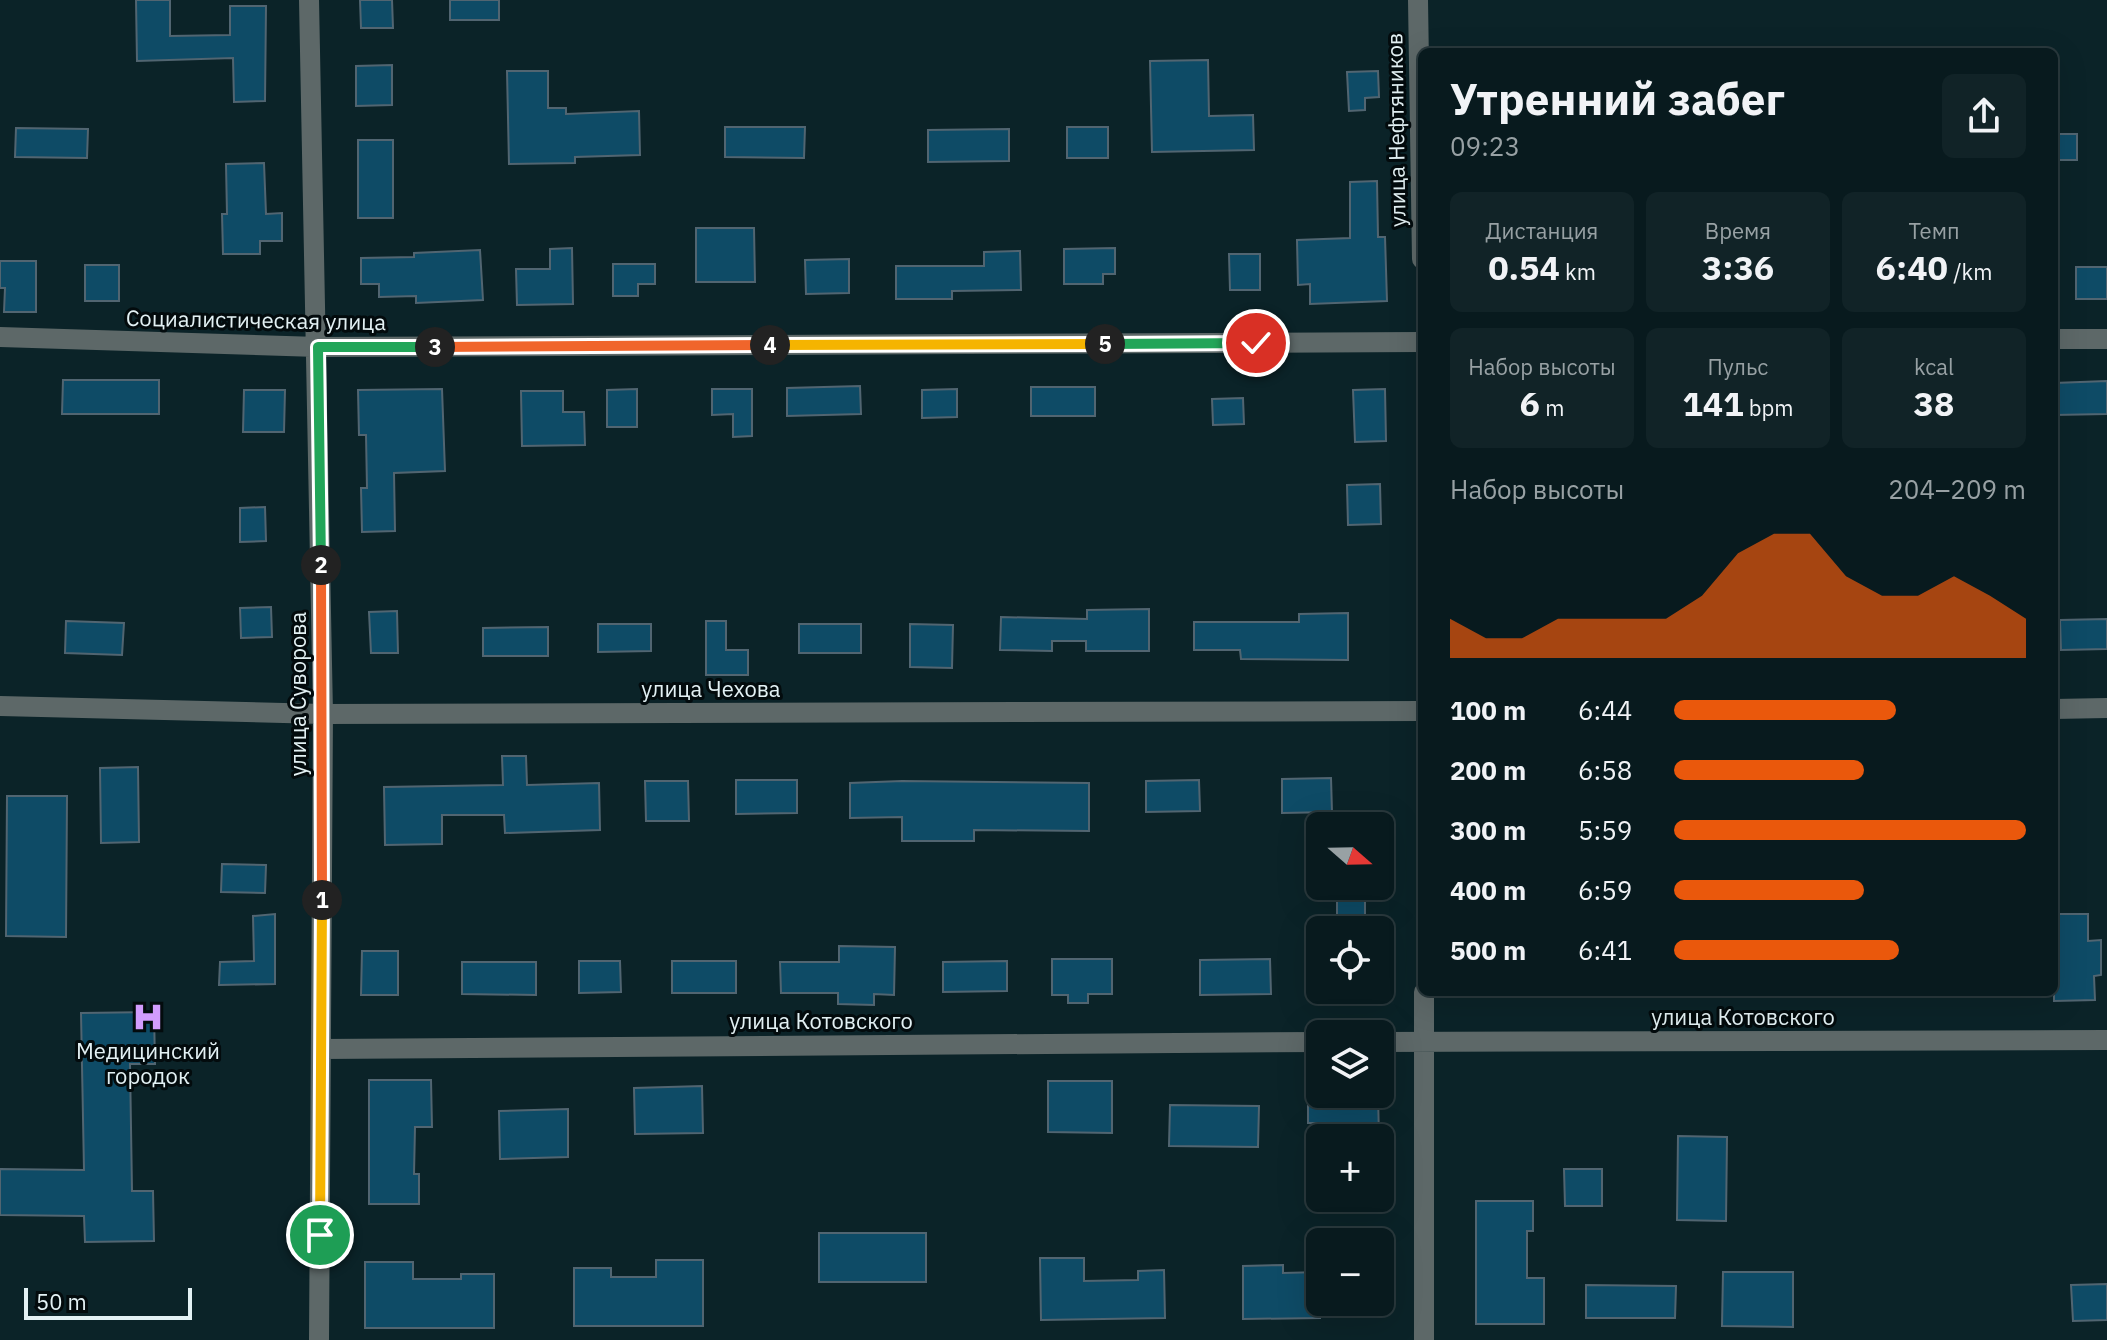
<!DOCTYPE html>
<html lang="ru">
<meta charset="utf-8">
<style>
:root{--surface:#081a1e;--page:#112327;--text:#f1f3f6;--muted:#98a1a4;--line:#29383c;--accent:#ea580c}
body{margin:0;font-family:"IBM Plex Sans",sans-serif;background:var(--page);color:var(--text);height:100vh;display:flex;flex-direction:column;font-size:30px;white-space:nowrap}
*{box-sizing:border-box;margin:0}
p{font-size:26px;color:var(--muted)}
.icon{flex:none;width:44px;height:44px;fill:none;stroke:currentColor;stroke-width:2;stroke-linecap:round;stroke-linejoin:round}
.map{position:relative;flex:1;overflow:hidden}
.side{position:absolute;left:1418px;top:48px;width:640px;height:948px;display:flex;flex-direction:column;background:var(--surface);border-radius:12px;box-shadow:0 8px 32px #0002,0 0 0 2px var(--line)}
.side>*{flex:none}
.needle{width:52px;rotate:110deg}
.buttons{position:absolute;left:1306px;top:812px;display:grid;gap:16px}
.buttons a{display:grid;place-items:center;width:88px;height:88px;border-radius:12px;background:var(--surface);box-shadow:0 8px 32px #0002,0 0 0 2px var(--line);font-size:40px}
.scale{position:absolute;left:24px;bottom:20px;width:168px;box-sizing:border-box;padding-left:8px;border:4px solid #e3f1f4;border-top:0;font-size:22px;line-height:28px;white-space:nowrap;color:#e3f1f4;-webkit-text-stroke:6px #030b0d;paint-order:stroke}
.pin{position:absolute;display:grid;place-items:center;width:68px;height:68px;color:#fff;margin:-34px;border:4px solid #fff;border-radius:50%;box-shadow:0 2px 8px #0007}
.km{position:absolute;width:40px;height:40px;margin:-20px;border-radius:50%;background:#222;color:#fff;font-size:22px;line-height:40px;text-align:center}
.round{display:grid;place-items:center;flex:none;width:84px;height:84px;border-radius:12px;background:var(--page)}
.headline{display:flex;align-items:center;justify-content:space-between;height:136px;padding:0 32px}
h1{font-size:44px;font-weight:800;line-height:60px}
.stats{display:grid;grid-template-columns:repeat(3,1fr);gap:12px;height:136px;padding:8px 32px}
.stats div{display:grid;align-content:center;border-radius:12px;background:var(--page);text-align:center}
.stats b{font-size:34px;font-weight:800}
.stats small{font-size:22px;font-weight:400}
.stats p{font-size:22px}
.chart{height:224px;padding:16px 32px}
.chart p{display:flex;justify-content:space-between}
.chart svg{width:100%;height:144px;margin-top:8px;fill:var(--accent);opacity:.7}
ul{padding:0 32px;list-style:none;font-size:26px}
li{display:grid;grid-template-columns:128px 96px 1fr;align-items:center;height:60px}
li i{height:20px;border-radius:10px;background:var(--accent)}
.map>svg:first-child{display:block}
.building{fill:#0e4b66;stroke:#516571;stroke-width:2}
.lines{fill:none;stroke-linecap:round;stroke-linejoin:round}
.minor{stroke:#5d6868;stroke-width:20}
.split-1-casing{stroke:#fff;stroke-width:16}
.split-2-casing{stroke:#fff;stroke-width:16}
.split-3-casing{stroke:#fff;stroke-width:16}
.split-4-casing{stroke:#fff;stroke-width:16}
.split-5-casing{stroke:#fff;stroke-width:16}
.split-6-casing{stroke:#fff;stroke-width:16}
.split-1{stroke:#f5b400;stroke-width:10}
.split-2{stroke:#f0652b;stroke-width:10}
.split-3{stroke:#22a559;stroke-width:10}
.split-4{stroke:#f0652b;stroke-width:10}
.split-5{stroke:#f5b400;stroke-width:10}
.split-6{stroke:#22a559;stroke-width:10}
.labels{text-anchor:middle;stroke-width:6;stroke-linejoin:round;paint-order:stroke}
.street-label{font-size:22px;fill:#e3f1f4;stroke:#030b0d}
.poi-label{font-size:22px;fill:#e3f1f4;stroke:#030b0d}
</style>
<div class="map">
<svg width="2107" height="1340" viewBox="0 0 2107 1340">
<rect width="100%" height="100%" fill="#0b2328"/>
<path class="building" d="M136,0H170V36L230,35V6H266L265,101L234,102L233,58L137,61Z
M360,0H392L393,28H361Z
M450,0H499V20H450Z
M1208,60L1209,116L1253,115L1254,150L1152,152L1150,61Z
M392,65V105L356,106V66Z
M507,71H548V108H566V114L639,111L640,155L575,157V163L509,164Z
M1378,71L1379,97L1365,98V110L1349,111L1347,72Z
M725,127H805L804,158L725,157Z
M1067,127H1108V158H1067Z
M16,128L88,129L87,158L15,157Z
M1009,129V161L928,162V130Z
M2054,134H2077V160H2054Z
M358,140H393V218H358Z
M264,163L266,214L282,213V241H260V254H223L222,214H227L226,164Z
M1377,181L1378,237H1385L1387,301L1310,304V284L1298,285L1297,240L1350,238V182Z
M696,228H754L755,282H696Z
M572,248L573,304L517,305L516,269H550V249Z
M1115,248V274H1103V284H1064V249Z
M480,250L483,300L416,303V296L379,297V284H361V258L414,257V253Z
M1020,251L1021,290L952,291V299H896V266H984V252Z
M1229,254H1260V290H1230Z
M849,259V293L806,294L805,260Z
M0,261H36V312H4L5,288H0Z
M613,264H655V284H638V296H613Z
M85,265H119V301H85Z
M2076,267H2107V299H2076Z
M63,380H159V414H62Z
M2107,381V414L2054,415V383Z
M860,386L861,414L787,416V388Z
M1031,387H1095V416H1031Z
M442,389L445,471L394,473L395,531L362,532L361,488H367L366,435H359L358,390Z
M637,389V427H607V390Z
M712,389H752V436L733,437V414L712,415Z
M957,389V417L922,418V390Z
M1385,389L1386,441L1355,442L1353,390Z
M244,390H285L284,432H243Z
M521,391H563V412H584L585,445L522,446Z
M1243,398L1244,424L1213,425L1212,399Z
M1380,484L1381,524L1348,525L1347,485Z
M265,507L266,541L240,542V508Z
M271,607L272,637L241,638L240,608Z
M1149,609V651H1086V641H1052V651L1000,650L1001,617L1087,619V610Z
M397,611L398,653H371L369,612Z
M1348,613V660L1241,659L1240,650H1194V622H1299V614Z
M2107,619V649L2061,650L2060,620Z
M66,621L124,623L122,655L65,653Z
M706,621H726V650H748V675H706Z
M598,624H651V651L598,652Z
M799,624H861V653H799Z
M910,624L953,625L952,668L910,667Z
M548,627V656H483V628Z
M502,756H526L527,785L599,783L600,830L505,833L504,815H442V844L385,845L384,787L503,785Z
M138,767L139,842L101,843L100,768Z
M1331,778L1332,812L1282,813V779Z
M736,780H797V813L736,814Z
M1199,780L1200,811L1146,812V781Z
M645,781H688L689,821H646Z
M902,781L1089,783V831L974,830V841H902V817L850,818V783Z
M7,796H67L66,937L6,936Z
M222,864L266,865L265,893L221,892Z
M1337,886H1365V922H1337Z
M275,914V984L219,985L220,962L254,961L253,916Z
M2054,914H2088V941L2101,940V975L2094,976L2095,1000L2054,1001Z
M839,946L895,947L894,995L874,994V1005L838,1004V993H781L780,962H839Z
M362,951H398V995H361Z
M1052,959H1112V994H1088V1003H1068V995H1052Z
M1270,959L1271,994L1200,995V960Z
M579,961H620L621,992L579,993Z
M672,961H736V993H672Z
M1007,961V991L943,992V962Z
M462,962H536V995L462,994Z
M154,1012L155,1064H130L132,1191H153L154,1241L85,1242L84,1216L0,1215V1169L84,1170L81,1013Z
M369,1080H431L432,1127H415L414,1174H419V1204H369Z
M1048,1081H1112V1133L1048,1132Z
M702,1086L703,1133L635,1134L634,1088Z
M1308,1094H1378L1379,1138H1326V1123H1308Z
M1170,1105L1259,1106L1258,1147L1169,1146Z
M568,1109V1157L500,1159L499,1111Z
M1678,1136L1727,1137L1726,1221L1677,1220Z
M1564,1169H1602V1206H1565Z
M1476,1201H1533V1231H1527V1278H1544V1324H1476Z
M819,1233H926V1282H819Z
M1040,1258H1084V1281L1138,1280V1271L1164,1270L1165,1318L1041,1320Z
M656,1260H703V1326H574V1268H611V1277H656Z
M365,1262H413V1279H461V1274H494V1328H365Z
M1283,1265V1273L1320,1272V1318L1243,1319V1266Z
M1723,1272H1793V1327L1722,1326Z
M2107,1284V1320L2073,1321L2071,1285Z
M1586,1285L1676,1286L1675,1318H1586Z"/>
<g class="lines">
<path class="minor" d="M309,0L323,714L319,1340
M1418,0L1422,259
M0,337L318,347L1422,342
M2054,339H2107
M0,706L323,714L1422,711
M2054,709L2107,708
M1424,992V1340
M1380,1042L2107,1040
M322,1049L1320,1042"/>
</g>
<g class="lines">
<defs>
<path id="split-1" d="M320,1235L322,900"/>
<path id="split-2" d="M321,565L322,900"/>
<path id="split-3" d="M321,565L318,347H435"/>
<path id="split-4" d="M435,347L770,345"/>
<path id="split-5" d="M770,345L1105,344"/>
<path id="split-6" d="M1105,344L1256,343"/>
</defs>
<use href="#split-1" class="split-1-casing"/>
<use href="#split-2" class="split-2-casing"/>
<use href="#split-3" class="split-3-casing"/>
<use href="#split-4" class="split-4-casing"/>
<use href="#split-5" class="split-5-casing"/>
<use href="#split-6" class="split-6-casing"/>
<use href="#split-1" class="split-1"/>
<use href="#split-2" class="split-2"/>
<use href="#split-3" class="split-3"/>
<use href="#split-4" class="split-4"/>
<use href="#split-5" class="split-5"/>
<use href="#split-6" class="split-6"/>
</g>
<defs>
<symbol id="hospital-bare" viewBox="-9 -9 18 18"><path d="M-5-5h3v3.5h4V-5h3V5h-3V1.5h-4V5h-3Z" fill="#d29cfd" stroke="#030b0d" stroke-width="2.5" paint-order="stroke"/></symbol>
</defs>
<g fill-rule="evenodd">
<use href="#hospital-bare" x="126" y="995" width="44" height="44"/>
</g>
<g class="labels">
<g class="street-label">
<text transform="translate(1396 130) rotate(-91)" y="8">улица Нефтяников</text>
<text transform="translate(256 320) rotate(1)" y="8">Социалистическая улица</text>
<text x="711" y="697">улица Чехова</text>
<text transform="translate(298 694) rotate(-90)" y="8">улица Суворова</text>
<text x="1743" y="1025">улица Котовского</text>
<text x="821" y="1029">улица Котовского</text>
</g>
<g class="poi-label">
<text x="148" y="1059">Медицинский<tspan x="148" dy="25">городок</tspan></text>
</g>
</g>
</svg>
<div class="buttons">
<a><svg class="needle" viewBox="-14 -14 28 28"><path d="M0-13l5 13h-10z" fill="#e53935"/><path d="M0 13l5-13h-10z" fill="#98a1a4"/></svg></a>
<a><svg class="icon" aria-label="locate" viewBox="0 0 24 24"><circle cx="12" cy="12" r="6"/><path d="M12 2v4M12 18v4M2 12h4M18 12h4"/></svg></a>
<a><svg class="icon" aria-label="layers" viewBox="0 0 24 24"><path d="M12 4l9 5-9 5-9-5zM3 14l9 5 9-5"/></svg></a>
<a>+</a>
<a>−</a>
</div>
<div class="scale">50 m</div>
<div class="pin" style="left:320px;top:1235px;background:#1e9e55"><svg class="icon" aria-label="arrive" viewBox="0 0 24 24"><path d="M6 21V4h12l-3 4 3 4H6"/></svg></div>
<div class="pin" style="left:1256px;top:343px;background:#d93025"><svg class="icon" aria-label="check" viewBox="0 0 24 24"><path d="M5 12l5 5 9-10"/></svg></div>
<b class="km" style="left:322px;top:900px">1</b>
<b class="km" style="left:321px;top:565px">2</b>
<b class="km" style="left:435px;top:347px">3</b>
<b class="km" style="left:770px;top:345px">4</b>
<b class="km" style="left:1105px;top:344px">5</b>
<section class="side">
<div class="headline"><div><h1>Утренний забег</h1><p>09:23</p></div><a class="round"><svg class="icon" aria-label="share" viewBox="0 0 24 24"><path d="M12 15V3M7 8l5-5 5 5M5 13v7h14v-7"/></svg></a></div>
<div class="stats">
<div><p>Дистанция</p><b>0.54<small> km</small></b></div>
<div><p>Время</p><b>3:36</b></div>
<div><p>Темп</p><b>6:40<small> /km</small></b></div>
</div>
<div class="stats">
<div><p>Набор высоты</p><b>6<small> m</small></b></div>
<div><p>Пульс</p><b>141<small> bpm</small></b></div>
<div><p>kcal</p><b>38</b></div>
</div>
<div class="chart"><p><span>Набор высоты</span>204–209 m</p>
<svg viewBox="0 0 160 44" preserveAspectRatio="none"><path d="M0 44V32L10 38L20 38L30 32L40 32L50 32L60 32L70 25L80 12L90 6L100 6L110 19L120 25L130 25L140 19L150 25L160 32V44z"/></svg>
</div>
<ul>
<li><b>100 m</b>6:44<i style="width:63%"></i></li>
<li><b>200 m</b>6:58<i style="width:54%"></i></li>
<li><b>300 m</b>5:59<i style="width:100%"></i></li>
<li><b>400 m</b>6:59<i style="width:54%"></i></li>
<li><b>500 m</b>6:41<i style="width:64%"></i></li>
</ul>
</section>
</div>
